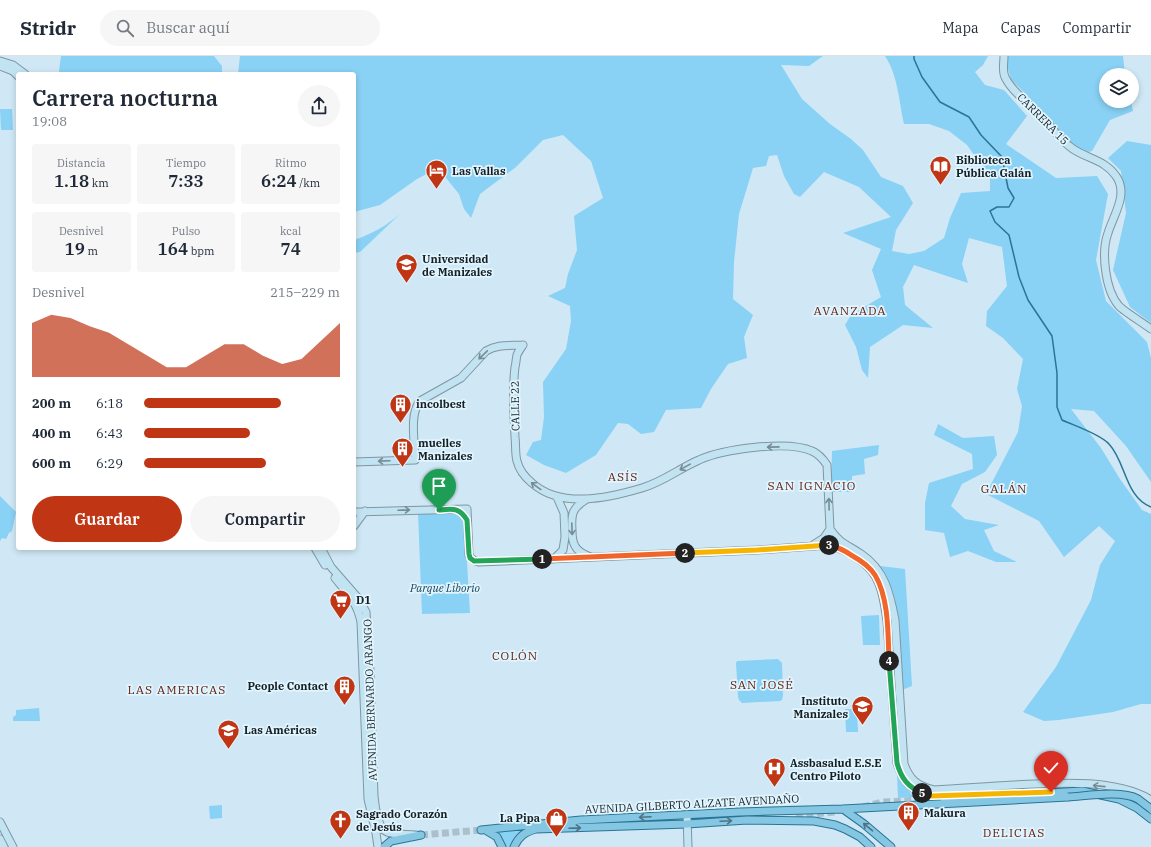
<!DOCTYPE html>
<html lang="es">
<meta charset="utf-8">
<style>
:root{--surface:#fff;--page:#f6f6f7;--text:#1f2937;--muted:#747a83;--line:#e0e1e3;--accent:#c03615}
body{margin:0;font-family:"IBM Plex Serif",serif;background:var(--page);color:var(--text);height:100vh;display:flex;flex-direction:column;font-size:15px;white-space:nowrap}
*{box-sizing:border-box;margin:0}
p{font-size:13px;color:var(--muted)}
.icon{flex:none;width:22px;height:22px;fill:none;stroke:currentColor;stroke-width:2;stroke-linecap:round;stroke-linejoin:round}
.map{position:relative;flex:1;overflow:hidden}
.side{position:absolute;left:16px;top:16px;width:340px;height:478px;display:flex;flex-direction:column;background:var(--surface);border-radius:4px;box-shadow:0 2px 6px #0003}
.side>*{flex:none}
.tools{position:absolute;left:1099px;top:12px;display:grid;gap:8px}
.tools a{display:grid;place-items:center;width:40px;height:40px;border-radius:50%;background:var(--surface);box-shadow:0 2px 6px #0003;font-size:20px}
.pin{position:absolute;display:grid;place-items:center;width:34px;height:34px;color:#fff;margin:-41px -17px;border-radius:50% 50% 50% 0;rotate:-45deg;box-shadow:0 0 4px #0007}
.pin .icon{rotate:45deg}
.km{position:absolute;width:20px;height:20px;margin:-10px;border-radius:50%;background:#222;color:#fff;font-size:11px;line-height:20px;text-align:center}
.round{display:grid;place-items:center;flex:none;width:42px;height:42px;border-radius:21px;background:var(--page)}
.head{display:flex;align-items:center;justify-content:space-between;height:68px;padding:0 16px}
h1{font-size:22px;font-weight:600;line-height:30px}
.metrics{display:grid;grid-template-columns:repeat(3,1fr);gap:6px;height:68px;padding:4px 16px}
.metrics div{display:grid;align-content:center;border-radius:4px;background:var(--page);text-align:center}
.metrics b{font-size:17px;font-weight:600}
.metrics small{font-size:11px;font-weight:400}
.metrics p{font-size:11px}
.chart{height:112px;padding:8px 16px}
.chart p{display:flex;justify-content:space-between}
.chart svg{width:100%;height:72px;margin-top:4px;fill:var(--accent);opacity:.7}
.action{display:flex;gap:8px;margin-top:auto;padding:8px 16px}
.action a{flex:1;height:46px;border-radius:24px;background:var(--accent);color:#fff;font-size:16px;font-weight:600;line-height:46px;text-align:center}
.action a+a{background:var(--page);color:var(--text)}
ul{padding:0 16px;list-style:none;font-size:13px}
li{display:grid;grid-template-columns:64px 48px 1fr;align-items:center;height:30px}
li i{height:10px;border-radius:5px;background:var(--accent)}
header{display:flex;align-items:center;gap:24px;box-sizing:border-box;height:56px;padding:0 20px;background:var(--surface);border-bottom:1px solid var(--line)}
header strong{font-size:19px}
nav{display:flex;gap:22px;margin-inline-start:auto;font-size:14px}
.search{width:280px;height:36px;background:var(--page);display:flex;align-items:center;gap:10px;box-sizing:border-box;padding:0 14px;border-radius:22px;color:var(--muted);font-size:15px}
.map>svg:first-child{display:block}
.green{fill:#89d1f5}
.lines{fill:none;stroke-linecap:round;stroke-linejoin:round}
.stream{stroke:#2a7495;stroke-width:1.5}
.primary-tunnel{stroke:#abc0cb;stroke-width:7;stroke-dasharray:7 3.5;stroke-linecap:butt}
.secondary-casing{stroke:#8096a2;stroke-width:9}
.primary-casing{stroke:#297494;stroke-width:9}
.secondary{stroke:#c2e3f1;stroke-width:7}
.primary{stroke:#85c7e3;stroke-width:7}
.primary-bridge-casing{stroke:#297494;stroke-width:9;stroke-linecap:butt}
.primary-bridge{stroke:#85c7e3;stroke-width:7}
.oneway{stroke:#758b95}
.oneway2{stroke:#4e7384}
.split-1-casing{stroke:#fff;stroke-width:8}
.split-2-casing{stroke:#fff;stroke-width:8}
.split-3-casing{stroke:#fff;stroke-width:8}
.split-4-casing{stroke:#fff;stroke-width:8}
.split-5-casing{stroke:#fff;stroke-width:8}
.split-6-casing{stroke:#fff;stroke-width:8}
.split-1{stroke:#22a559;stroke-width:5}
.split-2{stroke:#f0652b;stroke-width:5}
.split-3{stroke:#f5b400;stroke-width:5}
.split-4{stroke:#f0652b;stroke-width:5}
.split-5{stroke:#22a559;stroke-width:5}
.split-6{stroke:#f5b400;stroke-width:5}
.labels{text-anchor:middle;stroke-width:3.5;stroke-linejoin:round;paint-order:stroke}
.street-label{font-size:11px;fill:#161f24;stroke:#e1f5ff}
.poi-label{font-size:11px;font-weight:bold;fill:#161f24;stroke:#e1f5ff;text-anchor:start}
.park-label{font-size:11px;font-style:italic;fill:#1b4558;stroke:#e1f5ff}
.neighbourhood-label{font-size:12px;letter-spacing:1px;fill:#662314;stroke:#e1f5ff}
</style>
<header>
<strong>Stridr</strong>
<div class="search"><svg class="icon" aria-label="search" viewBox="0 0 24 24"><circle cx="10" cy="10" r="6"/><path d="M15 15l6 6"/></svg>Buscar aquí</div>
<nav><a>Mapa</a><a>Capas</a><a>Compartir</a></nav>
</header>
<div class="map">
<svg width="1151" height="791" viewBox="0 0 1151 791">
<rect width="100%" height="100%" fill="#d0e8f5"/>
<path class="green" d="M61,0H214L222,10V18H60L59,15Z
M240,0H823L809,10L781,9L802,43L830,68L851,83L863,94L881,121L903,130L913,147L896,174L892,195L909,198L924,195L944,182L950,162L961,137L990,135V118L977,103L967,89L949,75L929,68H904C899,46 898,19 885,0H988L983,9L975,16L985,29L1004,34L1027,60L1006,88L1056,122L1097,120L1108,138L1096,204L1106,245L1147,286L1151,302V426L1126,390L1094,355L1071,353L1101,392L1120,423L1142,454L1151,458V648H1141L1113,656L1059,664L1044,665L1023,656L1056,611L1091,544L1100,509L1115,485L1099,470L1064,501L1039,465L986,438L1018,376L1022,350L1017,333L1023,303L1003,282L986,270L987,255L1007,230L1002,191L969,182L962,208L968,227L914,209L903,231L905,249L933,272L903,269L870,291L868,322L862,314L856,291L845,269L851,259L881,241L872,214L881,193L843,177L891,161L859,131L824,116L800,141L794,138L784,120L777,99L769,100L766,110L753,112L739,158L734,206L733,243L753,259L744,281L747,302L728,308L711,333L701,352L666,354L654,376L641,378L628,368L618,367L596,399L566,417L544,409L526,399L533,386L541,384L544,361L543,326L566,293L571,265L570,250L548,240L565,232L568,218L577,194L574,160L603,142L591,105L563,79L543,84L516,111L480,138L471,162L464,153L459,138L438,112L417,123L380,149L354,156V18H238Z
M1007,0H1123L1125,19H1106V45H1131L1133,55L1110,64L1092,95L1085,97L1055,76L1045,58L1011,23L1006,7Z
M0,53H12L13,74H1Z
M1127,85L1151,89V267L1130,251L1113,214L1126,157L1121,115L1108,102Z
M400,158L360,196L354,197V184C372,178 386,170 400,158Z
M938,368L963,382L994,380L997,399L985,416L962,428L951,450L965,463L999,469L984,474L994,495L1017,506H996L968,495L950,501L944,477L925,474V447L929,427L973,413L972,398L934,379Z
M879,389L878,399L864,403L865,418L852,420V436H831L832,395Z
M0,440L16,456L12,475L9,477L6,483L2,482L0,485Z
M418,457H459L462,460L465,472L470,557L422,558Z
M880,510L905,513L912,630L902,634L895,543Z
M879,559L880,589H863L861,560Z
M778,603L782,607L783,639L782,644L780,645L742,647L739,644L738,641L736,607L737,605Z
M39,652L40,665H13V661L16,659V654Z
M845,653H857L858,676H846Z
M897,719L903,728L914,741L898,742Z
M222,749V762L210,763L209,750Z
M528,772L520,776L511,791H505C502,781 497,779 489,775Z"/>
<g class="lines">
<path class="stream" d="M914,0V3L922,21L940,46L969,61L981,79L1002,101L1008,132L1014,142L1009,151H997L990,155L995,166L1009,179L1019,221L1028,244L1052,280L1057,317V351L1062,364C1075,370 1100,378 1109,388C1126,406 1125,441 1151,451"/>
<path class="primary-tunnel" d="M863,751L883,746L924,744
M796,760L835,756
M421,779L481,774"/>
<defs>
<path id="secondary" d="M1004,0C1004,7 1002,15 1005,21C1012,36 1030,48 1042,61C1052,72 1060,84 1073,93C1088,103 1105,104 1116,120C1129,138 1113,160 1108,177C1101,196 1105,234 1119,250C1125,256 1143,267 1151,273
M0,5L13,9L25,18
M0,10L13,15L18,20
M523,289C521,292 518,296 517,299C516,303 516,308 515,311C512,335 514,358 515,381C516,389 515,398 517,405C519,414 526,422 532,427C561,453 608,442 642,432C663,426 680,412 699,404C723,393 788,384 812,395C819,398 823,403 827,409L830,473C839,487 848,489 861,498C885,514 890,538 895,564L904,708C910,724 917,730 934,734C960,732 987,731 1013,729C1054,727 1115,722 1151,744
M354,406L415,404C415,387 409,358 420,345L461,322L486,295C498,288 509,290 523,289
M587,443C572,452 571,458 572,474C572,480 572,485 575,490C578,496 584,498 590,501
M354,456L467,453L469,499C471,503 474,505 479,506L757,494L828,489C848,494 872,508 879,528C884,540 885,553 887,565L897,707C909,745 933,739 965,739
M354,470L365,455
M813,489L824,482L830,473
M315,492L325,509
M321,492L331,511L358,542L366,556L370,616L374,740C375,749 377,772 387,776C395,779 407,778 416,779
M554,503L563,494L565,481L564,457L557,441
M335,522C347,537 357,546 361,566L368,743L376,777L378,791
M687,759L688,791
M0,766L13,791
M0,783L4,791"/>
<path id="primary" d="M944,743L1082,735L1119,743L1137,752L1151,763
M843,753L864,768L891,791
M481,774L581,764L740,756L843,753L1068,741
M487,775L497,781L502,791
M384,791L391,785L421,779
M514,791C519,780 525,776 536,773L687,768L747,764L814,765L835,769L845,773L860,781L871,791"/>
</defs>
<use href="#secondary" class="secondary-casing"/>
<use href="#primary" class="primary-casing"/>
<use href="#secondary" class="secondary"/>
<use href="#primary" class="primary"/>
<defs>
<path id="primary-bridge" d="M1068,741C1087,740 1121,734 1138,743C1142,746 1147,750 1151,753"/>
</defs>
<use href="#primary-bridge" class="primary-bridge-casing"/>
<use href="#primary-bridge" class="primary-bridge"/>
</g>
<defs><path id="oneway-shaft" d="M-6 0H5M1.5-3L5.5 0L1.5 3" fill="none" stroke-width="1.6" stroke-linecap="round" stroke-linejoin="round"/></defs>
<g class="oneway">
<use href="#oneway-shaft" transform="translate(483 299) rotate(136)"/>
<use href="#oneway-shaft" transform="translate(773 391) rotate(179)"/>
<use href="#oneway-shaft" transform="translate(384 405) rotate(178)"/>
<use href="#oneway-shaft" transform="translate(685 411) rotate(151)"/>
<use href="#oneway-shaft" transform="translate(536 430) rotate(-144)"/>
<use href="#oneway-shaft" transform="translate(829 448) rotate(-91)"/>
<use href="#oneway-shaft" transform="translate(404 454) rotate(-2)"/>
<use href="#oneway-shaft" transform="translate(572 473) rotate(88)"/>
<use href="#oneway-shaft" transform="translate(1099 730) rotate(-174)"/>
</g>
<g class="oneway2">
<use href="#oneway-shaft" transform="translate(645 761) rotate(177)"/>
<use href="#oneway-shaft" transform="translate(726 765) rotate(-3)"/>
<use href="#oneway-shaft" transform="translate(868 771) rotate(-140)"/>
<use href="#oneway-shaft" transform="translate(575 772) rotate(-2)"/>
</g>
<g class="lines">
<defs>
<path id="split-1" d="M439,454C453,453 459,451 467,464L469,498L470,502L474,505L542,503"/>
<path id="split-2" d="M542,503L685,497"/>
<path id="split-3" d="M685,497L757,494L829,489"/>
<path id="split-4" d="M829,489C837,491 844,494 851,499C860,504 870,511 875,519C889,542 888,579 889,605"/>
<path id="split-5" d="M889,605L897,707C901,722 908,731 922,737"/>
<path id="split-6" d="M922,737L931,740L1051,736"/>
</defs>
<use href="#split-1" class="split-1-casing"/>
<use href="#split-2" class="split-2-casing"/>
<use href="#split-3" class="split-3-casing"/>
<use href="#split-4" class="split-4-casing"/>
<use href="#split-5" class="split-5-casing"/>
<use href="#split-6" class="split-6-casing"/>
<use href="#split-1" class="split-1"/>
<use href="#split-2" class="split-2"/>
<use href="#split-3" class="split-3"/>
<use href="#split-4" class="split-4"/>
<use href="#split-5" class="split-5"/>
<use href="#split-6" class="split-6"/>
</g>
<defs>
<symbol id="library-pin" viewBox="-11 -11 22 30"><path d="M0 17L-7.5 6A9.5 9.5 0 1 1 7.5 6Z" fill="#c03615" stroke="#e1f5ff"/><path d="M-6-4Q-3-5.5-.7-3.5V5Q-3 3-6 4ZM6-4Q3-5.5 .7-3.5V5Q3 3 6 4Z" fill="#fff"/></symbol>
<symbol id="hotel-pin" viewBox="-11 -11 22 30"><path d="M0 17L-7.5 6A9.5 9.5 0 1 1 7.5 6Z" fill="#c03615" stroke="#e1f5ff"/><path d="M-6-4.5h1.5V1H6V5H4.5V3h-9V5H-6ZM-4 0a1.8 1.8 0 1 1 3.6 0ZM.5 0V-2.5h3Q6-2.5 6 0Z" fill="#fff"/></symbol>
<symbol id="university-pin" viewBox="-11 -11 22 30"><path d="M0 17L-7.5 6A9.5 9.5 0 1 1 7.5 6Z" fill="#c03615" stroke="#e1f5ff"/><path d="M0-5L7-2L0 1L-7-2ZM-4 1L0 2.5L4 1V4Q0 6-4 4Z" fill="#fff"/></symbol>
<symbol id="building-pin" viewBox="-11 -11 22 30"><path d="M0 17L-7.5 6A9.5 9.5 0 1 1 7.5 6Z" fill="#c03615" stroke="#e1f5ff"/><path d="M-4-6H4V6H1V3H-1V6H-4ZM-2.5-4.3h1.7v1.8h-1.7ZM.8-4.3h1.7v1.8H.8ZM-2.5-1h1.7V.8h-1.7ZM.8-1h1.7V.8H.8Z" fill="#fff"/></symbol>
<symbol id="supermarket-pin" viewBox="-11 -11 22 30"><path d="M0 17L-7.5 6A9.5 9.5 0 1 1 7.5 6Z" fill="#c03615" stroke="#e1f5ff"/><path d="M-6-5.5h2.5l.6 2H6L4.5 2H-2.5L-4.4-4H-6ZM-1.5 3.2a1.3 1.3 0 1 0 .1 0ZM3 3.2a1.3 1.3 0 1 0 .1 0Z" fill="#fff"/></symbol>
<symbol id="school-pin" viewBox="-11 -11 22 30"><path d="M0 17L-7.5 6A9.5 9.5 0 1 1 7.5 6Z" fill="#c03615" stroke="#e1f5ff"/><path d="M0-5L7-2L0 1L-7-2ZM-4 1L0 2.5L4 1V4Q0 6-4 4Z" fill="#fff"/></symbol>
<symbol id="hospital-pin" viewBox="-11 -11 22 30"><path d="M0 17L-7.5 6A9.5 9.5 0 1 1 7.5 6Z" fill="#c03615" stroke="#e1f5ff"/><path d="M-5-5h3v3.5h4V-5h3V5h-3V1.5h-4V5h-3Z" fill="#fff"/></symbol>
<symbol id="shop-pin" viewBox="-11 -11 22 30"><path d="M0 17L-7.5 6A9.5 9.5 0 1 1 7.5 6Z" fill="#c03615" stroke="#e1f5ff"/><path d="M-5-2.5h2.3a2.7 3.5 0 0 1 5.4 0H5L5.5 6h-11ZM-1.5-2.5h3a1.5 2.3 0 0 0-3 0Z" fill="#fff"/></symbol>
<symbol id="church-pin" viewBox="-11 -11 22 30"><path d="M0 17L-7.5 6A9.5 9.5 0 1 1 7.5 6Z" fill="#c03615" stroke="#e1f5ff"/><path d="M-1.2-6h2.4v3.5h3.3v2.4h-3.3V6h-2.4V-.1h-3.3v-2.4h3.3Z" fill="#fff"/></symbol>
</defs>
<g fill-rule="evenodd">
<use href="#library-pin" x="928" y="98" width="25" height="34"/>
<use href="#hotel-pin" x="424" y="102" width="25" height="34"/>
<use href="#university-pin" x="394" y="196" width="25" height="34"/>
<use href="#building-pin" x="388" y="336" width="25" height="34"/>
<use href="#building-pin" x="390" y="380" width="25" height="34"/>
<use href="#supermarket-pin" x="328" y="532" width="25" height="34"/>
<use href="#building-pin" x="332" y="618" width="25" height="34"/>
<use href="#school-pin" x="850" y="638" width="25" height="34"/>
<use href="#school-pin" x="216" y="662" width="25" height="34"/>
<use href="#hospital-pin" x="762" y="700" width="25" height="34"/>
<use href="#building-pin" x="896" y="744" width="25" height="34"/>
<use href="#shop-pin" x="544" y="750" width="25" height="34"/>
<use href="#church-pin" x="328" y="752" width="25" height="34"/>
</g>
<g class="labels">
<g class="street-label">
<text transform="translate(1043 63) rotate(45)" y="4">CARRERA 15</text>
<text transform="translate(515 350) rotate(-91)" y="4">CALLE 22</text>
<text transform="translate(370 644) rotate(-92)" y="4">AVENIDA BERNARDO ARANGO</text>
<text transform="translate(692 748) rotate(-3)" y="4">AVENIDA GILBERTO ALZATE AVENDAÑO</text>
</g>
<g class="poi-label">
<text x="956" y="108">Biblioteca<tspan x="956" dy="13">Pública Galán</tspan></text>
<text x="452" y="119">Las Vallas</text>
<text x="422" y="207">Universidad<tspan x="422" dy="13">de Manizales</tspan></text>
<text x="416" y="352">incolbest</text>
<text x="418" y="391">muelles<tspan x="418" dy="13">Manizales</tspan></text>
<text x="356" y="548">D1</text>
<text x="328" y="634" text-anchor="end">People Contact</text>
<text x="848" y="649" text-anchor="end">Instituto<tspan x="848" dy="13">Manizales</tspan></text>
<text x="244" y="678">Las Américas</text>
<text x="790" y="711">Assbasalud E.S.E<tspan x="790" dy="13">Centro Piloto</tspan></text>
<text x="924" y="761">Makura</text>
<text x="356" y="762">Sagrado Corazón<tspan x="356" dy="13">de Jesús</tspan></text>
<text x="540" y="766" text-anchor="end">La Pipa</text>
</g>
<g class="park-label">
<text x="445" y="536">Parque Liborio</text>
</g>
<g class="neighbourhood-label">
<text x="850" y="259">AVANZADA</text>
<text x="623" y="425">ASÍS</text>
<text x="812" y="434">SAN IGNACIO</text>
<text x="1004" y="437">GALÁN</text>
<text x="515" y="604">COLÓN</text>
<text x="762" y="633">SAN JOSÉ</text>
<text x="177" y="638">LAS AMERICAS</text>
<text x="1014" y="781">DELICIAS</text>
</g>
</g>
</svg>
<div class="tools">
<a><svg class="icon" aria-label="layers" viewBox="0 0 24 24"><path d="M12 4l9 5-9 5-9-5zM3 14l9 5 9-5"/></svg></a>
</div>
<div class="pin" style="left:439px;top:454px;background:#1e9e55"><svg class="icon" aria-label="arrive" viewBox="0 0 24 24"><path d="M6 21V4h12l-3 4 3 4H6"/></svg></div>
<div class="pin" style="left:1051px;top:736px;background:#d93025"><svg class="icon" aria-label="check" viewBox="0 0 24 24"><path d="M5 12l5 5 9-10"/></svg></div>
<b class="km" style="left:542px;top:503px">1</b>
<b class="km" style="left:685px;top:497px">2</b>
<b class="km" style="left:829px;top:489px">3</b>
<b class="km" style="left:889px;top:605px">4</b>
<b class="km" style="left:922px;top:737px">5</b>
<section class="side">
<div class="head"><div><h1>Carrera nocturna</h1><p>19:08</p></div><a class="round"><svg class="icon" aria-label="share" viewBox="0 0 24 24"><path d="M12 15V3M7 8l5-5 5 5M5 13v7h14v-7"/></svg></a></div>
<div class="metrics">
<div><p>Distancia</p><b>1.18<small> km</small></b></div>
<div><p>Tiempo</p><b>7:33</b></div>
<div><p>Ritmo</p><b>6:24<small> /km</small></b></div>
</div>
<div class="metrics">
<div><p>Desnivel</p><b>19<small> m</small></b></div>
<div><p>Pulso</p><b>164<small> bpm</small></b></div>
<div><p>kcal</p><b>74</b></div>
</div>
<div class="chart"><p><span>Desnivel</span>215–229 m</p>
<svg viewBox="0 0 160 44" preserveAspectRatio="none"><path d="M0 44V11L10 6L20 8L30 13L40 17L50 24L60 31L70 38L80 38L90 31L100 24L110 24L120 31L130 36L140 33L150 22L160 11V44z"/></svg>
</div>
<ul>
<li><b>200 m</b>6:18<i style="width:70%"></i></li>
<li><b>400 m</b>6:43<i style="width:54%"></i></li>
<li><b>600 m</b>6:29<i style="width:62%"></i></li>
</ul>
<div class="action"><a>Guardar</a><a>Compartir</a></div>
</section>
</div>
